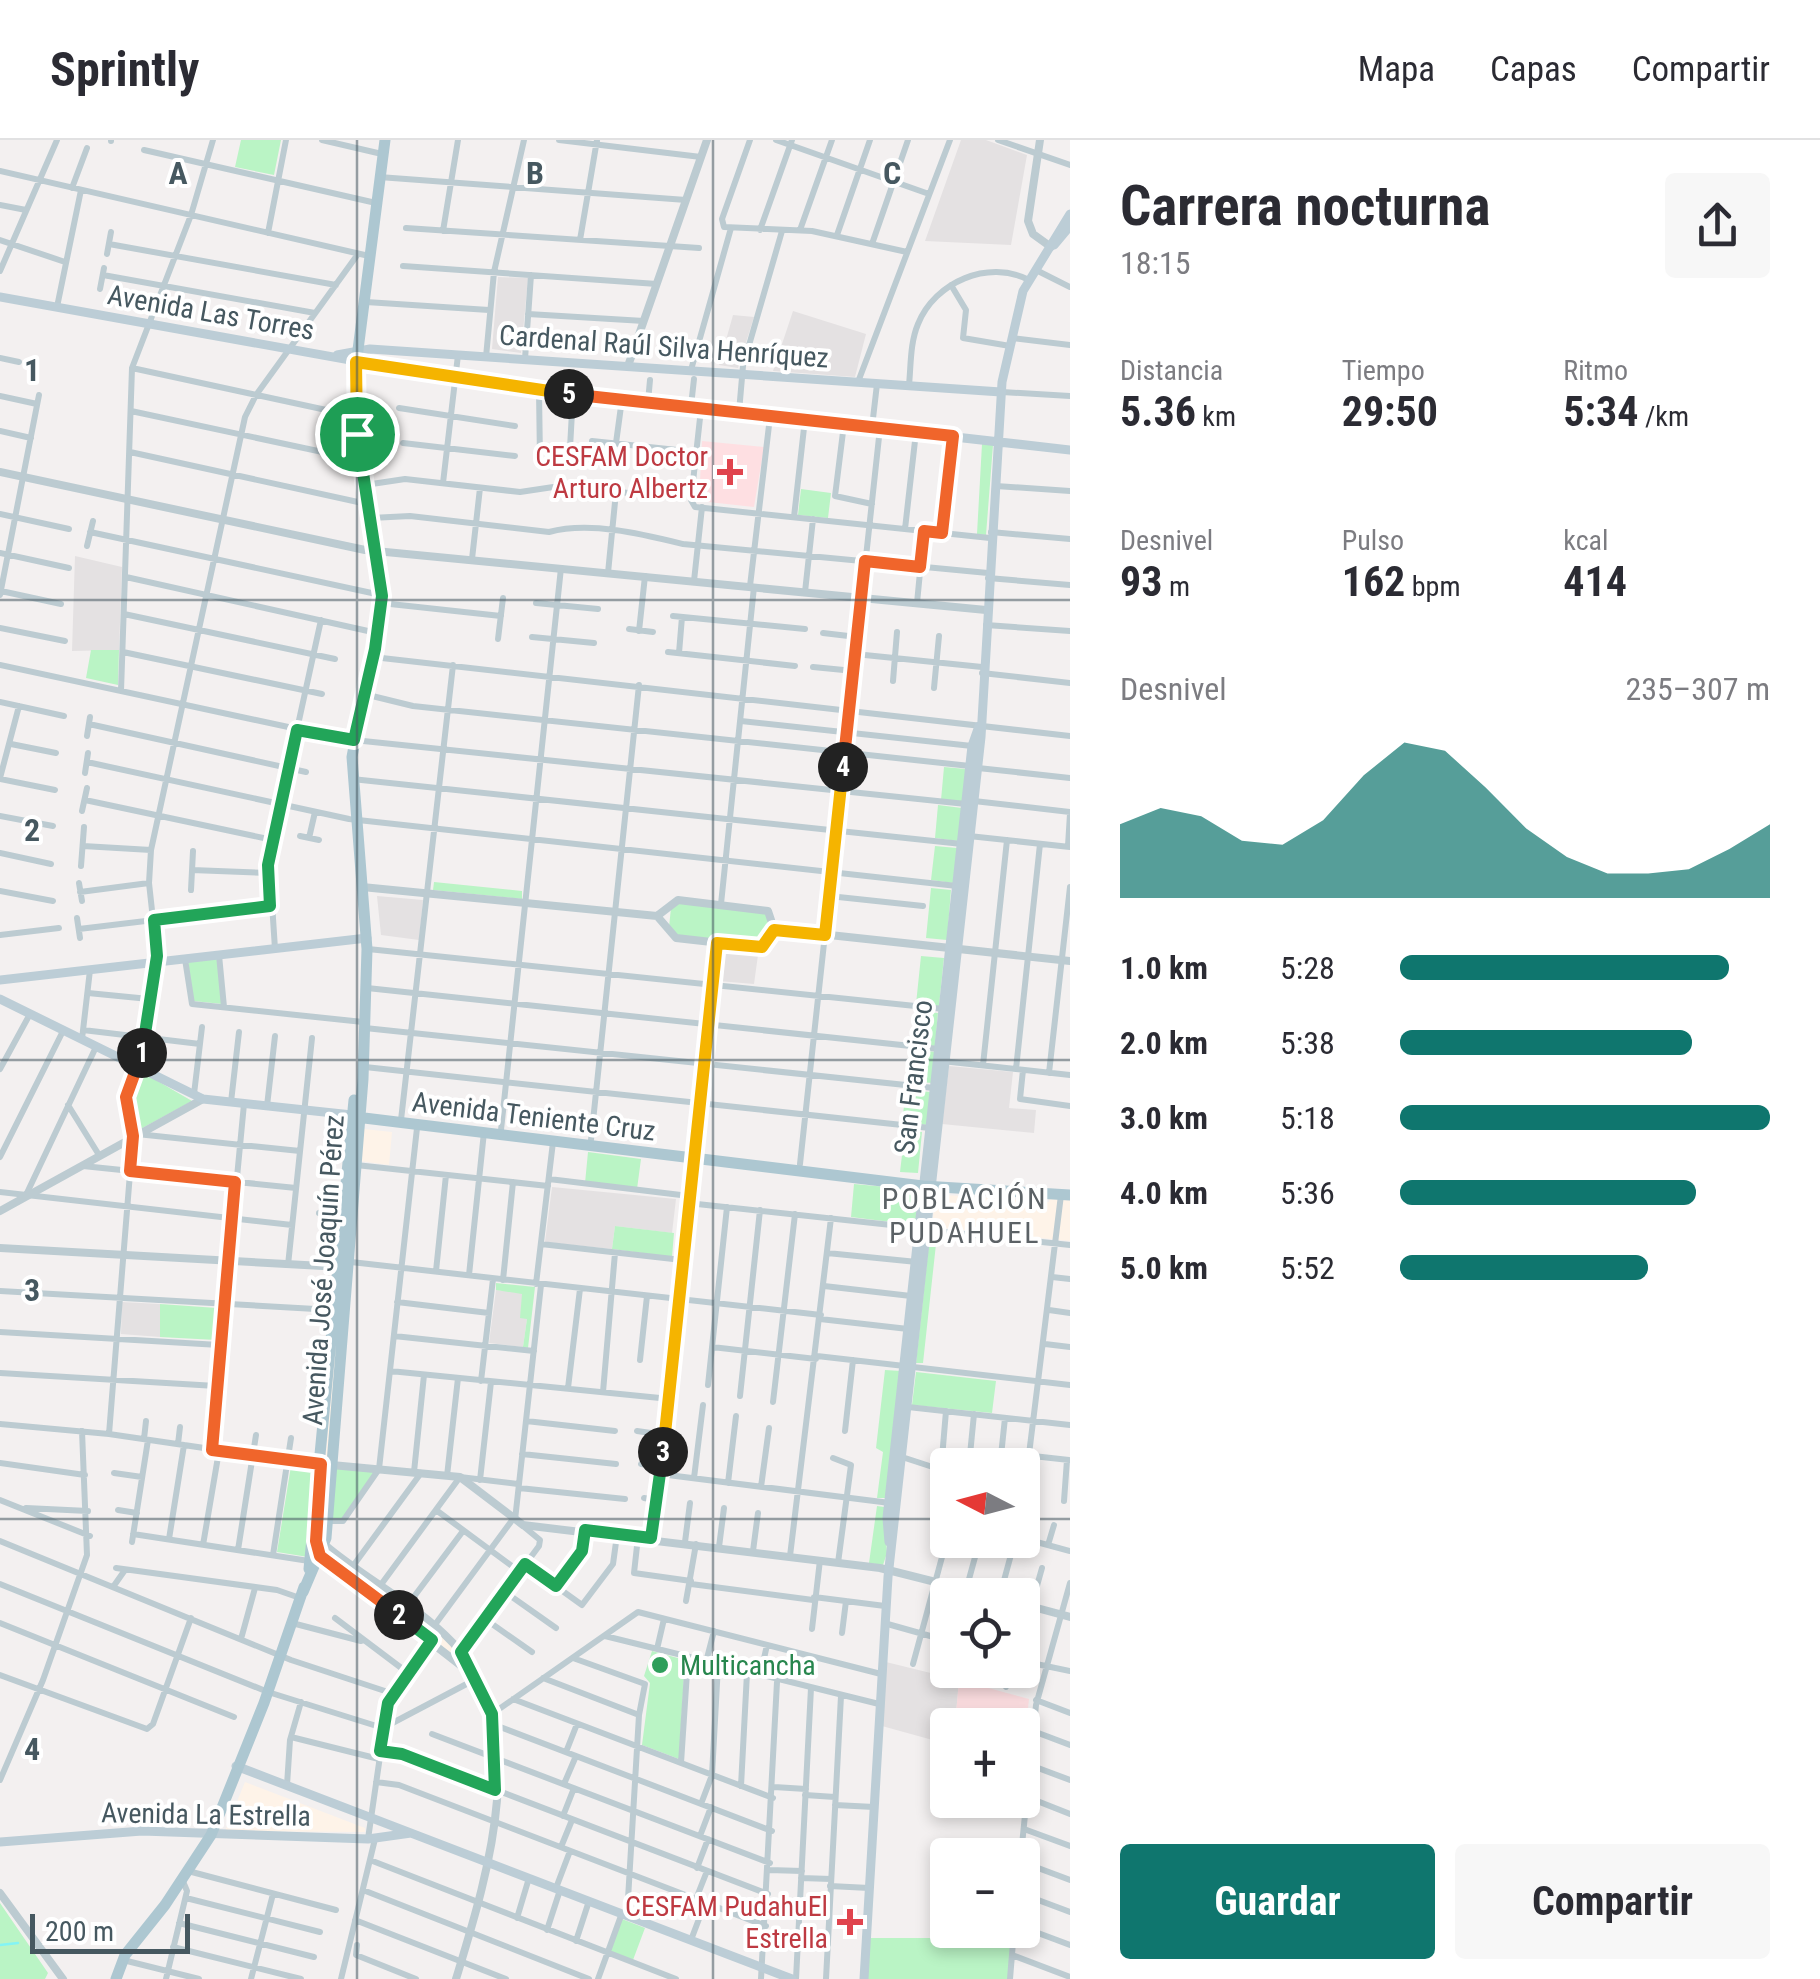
<!DOCTYPE html>
<html lang="es">
<meta charset="utf-8">
<style>
:root{--surface:#fff;--page:#f7f7f7;--text:#2b2b33;--muted:#7c7c81;--line:#e1e1e2;--accent:#0f766e}
body{margin:0;font-family:"Roboto Condensed",sans-serif;background:var(--page);color:var(--text);height:100vh;display:flex;flex-direction:column;font-size:38px;white-space:nowrap}
*{box-sizing:border-box;margin:0}
p{font-size:32px;color:var(--muted)}
.icon{flex:none;width:55px;height:55px;fill:none;stroke:currentColor;stroke-width:2;stroke-linecap:round;stroke-linejoin:round}
.map{position:relative;flex:1;overflow:hidden}
.drawer{display:flex;flex-direction:column;background:var(--surface);width:750px}
.drawer>*{flex:none}
.needle{width:65px;rotate:276deg}
.controls{position:absolute;left:930px;top:1308px;display:grid;gap:20px}
.controls a{display:grid;place-items:center;width:110px;height:110px;border-radius:10px;background:var(--surface);box-shadow:0 5px 15px #0003;font-size:50px}
.scale{position:absolute;left:30px;bottom:25px;width:160px;box-sizing:border-box;padding-left:10px;border:5px solid #465860;border-top:0;font-size:28px;line-height:35px;white-space:nowrap;color:#465860;-webkit-text-stroke:8px #fff;paint-order:stroke}
.pin{position:absolute;display:grid;place-items:center;width:85px;height:85px;color:#fff;margin:-42px;border:5px solid #fff;border-radius:50%;box-shadow:0 2px 10px #0007}
.km{position:absolute;width:50px;height:50px;margin:-25px;border-radius:50%;background:#222;color:#fff;font-size:28px;line-height:50px;text-align:center}
.round{display:grid;place-items:center;flex:none;width:105px;height:105px;border-radius:10px;background:var(--page)}
.headline{display:flex;align-items:center;justify-content:space-between;height:170px;padding:0 50px}
h1{font-size:55px;font-weight:700;line-height:75px}
.figures{display:grid;grid-template-columns:repeat(3,1fr);gap:15px;height:170px;padding:10px 50px}
.figures div{display:grid;align-content:center}
.figures b{font-size:42px;font-weight:700}
.figures small{font-size:28px;font-weight:400}
.figures p{font-size:28px}
.chart{height:280px;padding:20px 50px}
.chart p{display:flex;justify-content:space-between}
.chart svg{width:100%;height:180px;margin-top:10px;fill:var(--accent);opacity:.7}
.cta{display:flex;gap:20px;margin-top:auto;padding:20px 50px}
.cta a{flex:1;height:115px;border-radius:10px;background:var(--accent);color:#fff;font-size:40px;font-weight:700;line-height:115px;text-align:center}
.cta a+a{background:var(--page);color:var(--text)}
ul{padding:0 50px;list-style:none;font-size:32px}
li{display:grid;grid-template-columns:160px 120px 1fr;align-items:center;height:75px}
li i{height:25px;border-radius:12px;background:var(--accent)}
header{display:flex;align-items:center;gap:60px;box-sizing:border-box;height:140px;padding:0 50px;background:var(--surface);border-bottom:2px solid var(--line)}
header strong{font-size:48px}
nav{display:flex;gap:55px;margin-inline-start:auto;font-size:35px}
main{display:flex;flex:1;min-height:0}
.map>svg:first-child{display:block}
.commercial{fill:#fef3e8}
.education{fill:#e4e1e2}
.medical{fill:#fedfe2}
.green{fill:#baf4c5}
.lines{fill:none;stroke-linecap:round;stroke-linejoin:round}
.stream{stroke:#83f4f5;stroke-width:2.5}
.minor{stroke:#bccbd1;stroke-width:6}
.tertiary{stroke:#bccbd1;stroke-width:8}
.secondary{stroke:#bccdd6;stroke-width:9}
.primary{stroke:#adc7d1;stroke-width:11}
.split-1-casing{stroke:#fff;stroke-width:20}
.split-2-casing{stroke:#fff;stroke-width:20}
.split-3-casing{stroke:#fff;stroke-width:20}
.split-4-casing{stroke:#fff;stroke-width:20}
.split-5-casing{stroke:#fff;stroke-width:20}
.split-6-casing{stroke:#fff;stroke-width:20}
.split-1{stroke:#22a559;stroke-width:12}
.split-2{stroke:#f0652b;stroke-width:12}
.split-3{stroke:#22a559;stroke-width:12}
.split-4{stroke:#f5b400;stroke-width:12}
.split-5{stroke:#f0652b;stroke-width:12}
.split-6{stroke:#f5b400;stroke-width:12}
.grid{fill:none;stroke:#465860;stroke-width:2.5;stroke-opacity:0.55}
.health-dot{fill:#e0444e;stroke:#fff;stroke-width:4}
.leisure-dot{fill:#2e9e5b;stroke:#fff;stroke-width:4}
.labels{text-anchor:middle;stroke-width:8;stroke-linejoin:round;paint-order:stroke}
.street-label{font-size:28px;fill:#465860;stroke:#fff}
.health-label{font-size:28px;fill:#be3a42;stroke:#fff;text-anchor:end}
.leisure-label{font-size:28px;fill:#27864d;stroke:#fff;text-anchor:start}
.neighbourhood-label{font-size:30px;letter-spacing:2.5px;fill:#5c6266;stroke:#fff}
.grid-label{font-size:32px;text-anchor:middle;font-weight:bold;fill:#465860;stroke:#fff;stroke-width:8;stroke-linejoin:round;paint-order:stroke}
</style>
<header>
<strong>Sprintly</strong>
<nav><a>Mapa</a><a>Capas</a><a>Compartir</a></nav>
</header>
<main>
<div class="map">
<svg width="1070" height="1839" viewBox="0 0 1070 1839">
<rect width="100%" height="100%" fill="#f3f0f0"/>
<path class="commercial" d="M364,989L392,992L389,1025L360,1021Z
M936,1049L945,1050L946,1055L1049,1062L1050,1057L1070,1058V1101L932,1087Z
M344,1111L330,1406L456,1503L478,1533L321,1415L318,1402Z
M245,1642L365,1688V1692L225,1691Z"/>
<path class="education" d="M961,0H986L1027,15L1011,105L925,101Z
M498,137L528,138L521,213L492,209Z
M793,171L866,194L855,237L773,231Z
M733,175L754,177L738,228L719,225Z
M75,416L122,427L119,510L72,511Z
M377,756L423,760L419,800L381,795Z
M721,811L758,815L754,844L718,841Z
M949,926L1013,932L1009,968L1036,970L1034,993L942,984Z
M552,1047L676,1059L672,1093L615,1086L612,1109L545,1102Z
M496,1150L522,1153L527,1179L523,1207L489,1203Z
M122,1162L160,1164V1197L121,1194Z
M886,1522L959,1540L955,1585H948L947,1604L882,1586Z"/>
<path class="medical" d="M702,301L764,307L754,367L699,361Z
M959,1540L1029,1559L1023,1613L1022,1585H955Z"/>
<path class="green" d="M241,0H281L274,35L235,27Z
M982,304L993,305L986,395L977,394Z
M801,349L831,353L828,378L798,375Z
M91,510H119L118,545L86,538Z
M944,627L966,629L962,662L941,660Z
M938,665L962,668L958,701L935,698Z
M935,706L957,708L953,743L931,740Z
M434,742L522,751V759L433,750Z
M931,748L951,750L947,800L926,798Z
M679,763L762,772L768,776L771,792L759,805L677,796L669,787L671,768Z
M921,816L944,818L939,866L916,864Z
M218,818L222,864L193,861L188,821Z
M916,871L938,873L935,906L912,904Z
M911,909L936,912L932,943L907,941Z
M142,932L192,961L137,991L128,956L136,933Z
M906,950L931,952L927,985L902,982Z
M905,990L922,992L918,1033L900,1032Z
M588,1012L641,1019L637,1049L585,1043Z
M854,1044L919,1050L915,1085L851,1077Z
M615,1086L674,1093L672,1117L612,1109Z
M930,1094L937,1095L923,1223H916Z
M496,1143L535,1147L528,1208L523,1207L527,1179L520,1178L522,1154L496,1150Z
M160,1164L217,1168L216,1200L160,1197Z
M885,1230L901,1231L886,1358H877L883,1312L876,1308Z
M916,1232L996,1241L992,1273L912,1265Z
M291,1326L313,1330L308,1417L277,1412Z
M336,1328L375,1331L341,1380L332,1379Z
M877,1366L884,1367L887,1413L883,1425L869,1423Z
M652,1511L685,1520L679,1619L642,1605L650,1543L644,1536Z
M0,1763L48,1833L45,1839H0Z
M622,1779L645,1788L633,1820L610,1811Z
M974,1790H1012L1008,1839H867L869,1798H972Z"/>
<g class="lines">
<path class="stream" d="M0,1805L18,1803"/>
<path class="minor" d="M111,0V1
M322,0L382,14
M559,0L701,17
M750,0L722,79L724,87L812,91L907,112
M776,0L929,54
M998,0L1070,25
M144,10L376,63
M0,31L369,116
M379,37L686,60
M72,48L87,8
M0,65L26,70
M406,88L699,108
M760,90L792,0
M800,90L832,0
M443,91L458,0
M268,93L286,0
M837,95L870,0
M0,100L65,122
M580,100L597,0
M109,104L336,145
M872,104L908,0
M107,114L111,92
M403,126L657,144
M1036,130L1070,147
M0,131L57,0
M103,135L315,173
M951,145L966,170L963,198L1010,206
M100,149L104,128
M366,162L489,170
M57,167L81,50
M528,174L644,181
M1012,198L1070,205
M486,217L494,132L524,0
M0,218L19,222
M525,219L531,135
M132,228L354,276
M691,230L731,88
M858,242L950,0
M909,245C911,225 910,203 918,184C935,142 988,119 1029,140
M539,251L540,320
M1002,252L1070,256
M0,256L37,264
M648,262L650,240
M691,266L694,239
M399,268L515,286
M701,269L691,360L695,367L990,398
M131,271L360,320
M739,272L743,226L782,91
M844,284L835,356L872,364
M872,287L877,244
M0,291L31,298
M592,301L696,312
M403,303L515,316
M616,303L622,259
M562,307L570,308L573,254
M130,312L367,364
M443,343L458,215
M365,345L405,339L520,352L560,346L668,357
M996,346L1070,351
M0,374L69,389
M794,377L805,279
M371,378L410,376L549,392C590,381 642,394 683,404L988,433
M905,389L916,292
M90,392L381,455
M991,392L1070,399
M942,393L953,296
M87,406L93,381
M0,413L69,428
M472,419L480,348
M608,433L616,352
M126,437L377,493
M988,438L1070,445
M694,441L702,367
M750,446L770,277
M1,451L61,464
M805,452L813,379
M0,455L39,255
M381,463L501,476
M536,463L598,469
M917,463L924,391
M124,474L335,519
M673,476L805,489
M986,485L1070,491
M0,488L65,501
M629,489L653,492
M639,491L645,436
M823,493L857,497
M532,497L594,503
M498,499L503,458
M123,512L322,554
M668,512L795,526
M679,513L682,477
M855,514L982,527
M373,517L1070,596
M0,525L344,599L966,664
M813,527L854,531
M982,533L1070,543
M893,541L897,492
M934,548L939,496
M121,551L132,228L191,75L213,0
M364,554L413,566L970,626
M0,562L64,576
M741,581L972,606
M89,584L306,632
M87,596L90,577
M11,604L56,613
M87,622L349,679L957,746
M978,628L1070,638
M85,633L88,613
M0,638L19,566
M0,639L55,650
M352,639L962,704
M85,660L273,700
M974,661L1070,672
M82,671L87,648
M0,676L53,686
M300,696L319,700
M969,696L1070,707
M309,698L315,672
M83,706L151,710
M1068,706L1070,674
M0,713L51,724
M81,726L84,687
M192,730L267,733
M79,743L82,761
M191,750L193,711
M0,751L53,761
M80,752L149,743
M829,756L923,766
M721,764L754,447
M77,778L80,798
M79,789L270,766
M0,795L59,788
M275,809L269,717L321,480
M368,809L944,869
M219,815L224,867
M185,819L192,864L363,882
M367,848L939,909
M88,853L149,859
M365,888L934,948
M83,890L200,904
M82,899L90,830
M942,921L1070,935
M983,925L1007,700
M365,927L930,988
M0,929L30,874
M1016,929L1040,704
M1023,930L1020,959L1070,966
M1049,933L1070,747
M194,954L202,887
M231,962L239,892
M68,965L99,1015
M267,966L275,896
M401,980L453,525
M501,990L561,428
M137,994L300,1011
M591,1000L639,545
M0,1017L63,891
M800,1024L880,288
M356,1025L548,1046
M83,1026L296,1048
M549,1039L689,1056
M0,1052L292,1085
M26,1055L96,907
M688,1063L919,1088
M319,1073L342,1075
M927,1090L1070,1105
M541,1104L682,1120
M827,1113L917,1122
M351,1122L821,1175
M288,1125L312,898
M436,1131L446,1035
M469,1135L484,992
M1052,1137L1070,1139
M503,1140L513,1042
M536,1144L553,1002
M824,1146L911,1156
M0,1151L333,1170
M397,1162L489,1173
M1049,1170L1070,1173
M820,1179L908,1189
M0,1192L219,1205
M394,1196L534,1211
M1045,1204L1070,1207
M712,1207L816,1219
M817,1216L1070,1245
M640,1220L647,1156
M390,1231L670,1259
M0,1233L216,1246
M481,1241L493,1139
M708,1245L727,1067
M568,1248L580,1149
M603,1252L615,1113
M740,1256L760,1070
M773,1262L795,1074
M908,1267L1070,1285
M526,1281L615,1291
M0,1284L109,1294L320,1325
M637,1291L665,1295
M845,1291L853,1220
M109,1294L133,996L126,957L142,919L157,816L149,743L151,710L245,277L256,255L358,114
M144,1299L146,1281
M178,1304L180,1287
M211,1309L244,964
M522,1314L616,1324
M1033,1316L1069,1320
M902,1317L948,1332
M833,1318L851,1325L838,1423
M0,1323L85,1335
M641,1324L661,1327
M969,1325L974,1274
M1000,1325L1005,1278
M941,1330L946,1271
M414,1332L424,1235
M114,1333L142,1337
M660,1334L890,1363
M447,1336L458,1238
M694,1338L703,1265
M480,1340L491,1242
M728,1343L736,1276
M761,1347L769,1288
M519,1348L625,1359
M644,1358L656,1360
M0,1360L90,1396
M1064,1361L1067,1320
M26,1368L88,1371
M118,1370L137,1373
M436,1370L520,1432
M1022,1371L1061,1055
M515,1380L541,1145
M328,1381H343L379,1329L417,988
M133,1394L309,1421
M638,1397L634,1433L691,1441
M651,1398L681,1167L678,1152L717,803
M1022,1398L1070,1411
M169,1399L184,1305
M0,1401L291,1520L394,1554
M132,1402L148,1300
M685,1402L690,1363
M203,1405L219,1311
M1048,1405L1054,1385
M719,1407L724,1368
M238,1410L256,1295
M753,1411L758,1373
M273,1415L291,1298
M790,1416L831,1078
M525,1424L582,1465L613,1424L617,1395
M353,1426L421,1333
M116,1428L277,1450L300,1458
M0,1444L268,1552L383,1588
M691,1444L813,1460
M380,1446L460,1337L518,1344
M556,1446L582,1411L585,1392
M113,1447L125,1430
M966,1450L977,1410
M505,1452L556,1488
M1000,1455L1015,1400
M814,1457L885,1466
M686,1461L696,1404
M407,1466L463,1391
M1031,1467L1042,1428
M335,1478L408,1533
M485,1479L532,1512
M0,1483L234,1577
M292,1483L361,1501
M884,1483L948,1501
M434,1486L513,1379
M812,1489L820,1420
M842,1493L846,1461
M605,1496L879,1564
M241,1499L255,1448
M657,1509L664,1479
M459,1514L539,1406L540,1400L523,1386
M573,1518L645,1544L639,1575L627,1776
M1022,1521L1070,1531
M706,1522L714,1491
M913,1524L948,1395
M944,1533L948,1521
M0,1535L147,1589L153,1584L191,1478
M760,1536L767,1505
M977,1536L979,1530
M543,1538L639,1575
M1006,1547L1011,1530
M513,1559L773,1658
M1036,1560L1070,1573
M492,1574L638,1472L881,1534
M495,1585L772,1691
M383,1588L476,1539
M1033,1591L1070,1605
M432,1594L770,1723
M291,1597L379,1619
M380,1611L405,1615L768,1754
M566,1612L577,1584
M681,1623L688,1517
M1030,1625L1070,1640
M0,1640L43,1540L87,1415L82,1291
M376,1642L399,1645L766,1786
M564,1644L576,1616
M287,1645L290,1600L301,1562
M741,1646L747,1533
M774,1647L806,1649
M805,1655L835,1657
M1027,1657L1070,1674
M701,1664L712,1635L718,1525
M835,1665L874,1667
M563,1676L574,1648
M1024,1689L1070,1706
M700,1696L711,1667
M368,1699L387,1568L432,1501
M561,1707L572,1680
M1021,1715L1036,1565L1070,1443
M370,1720L676,1839
M1022,1722L1070,1740
M697,1728L708,1699
M769,1730L802,1731
M188,1731L336,1770
M801,1738L831,1739
M830,1746L869,1748
M556,1748L570,1711
M363,1750L589,1839
M1022,1754L1070,1772
M186,1758L320,1792
M696,1759L707,1731
M517,1778L529,1738
M355,1780L506,1839
M179,1783L314,1817
M1022,1787L1070,1805
M547,1790L560,1750
M691,1800L705,1763
M576,1801L589,1761
M357,1805L356,1815L416,1839
M173,1807L301,1839
M1012,1815L1070,1837
M123,1820L199,1839
M166,1839L187,1751L182,1739
M251,1839L273,1754
M341,1839L375,1699
M598,1839L622,1773
M761,1839L777,1542
M796,1839L811,1548
M826,1839L841,1556
M1010,1839L1014,1790"/>
<path class="tertiary" d="M1040,0L1028,81L1033,94L1051,107
M628,226L707,0
M0,332L365,410L986,470
M362,747L657,776L676,798L756,807L767,804L774,789L768,771L678,760L657,776
M774,789L1070,821
M0,1071L203,959
M0,1108L341,1127
M321,1324L460,1337L523,1385L880,1428L987,1455
M325,1405C365,1439 416,1464 453,1503C535,1588 486,1740 456,1839
M320,1416L473,1535
M1022,1464L1070,1477
M0,1753L63,1839"/>
<path class="secondary" d="M1054,105L1070,86
M0,157L478,243L1070,310
M337,215L370,209L1001,252
M0,840L367,798
M0,859L203,959L352,975
M889,1402L887,1378L972,606L979,586
M236,1626L792,1839
M0,1702L142,1691L368,1699L411,1693
M864,1839L888,1437L981,597L1002,242L1023,151L1070,74"/>
<path class="primary" d="M356,977L923,1046L1070,1055
M309,1429L354,960
M303,1452L326,1398L363,939L367,809L352,617L382,455L357,294L355,233L385,0
M116,1839L125,1815L165,1765L211,1695L264,1563L304,1447"/>
</g>
<g class="lines">
<defs>
<path id="split-1" d="M142,913L157,816L154,780L270,766L268,725L297,590L354,600L375,509L382,456L357,294"/>
<path id="split-2" d="M142,913L126,957L133,996L130,1031L235,1042L212,1310L321,1324L316,1401L320,1416L399,1475"/>
<path id="split-3" d="M399,1475L432,1500L388,1563L380,1611L402,1614L495,1650L492,1574L461,1512L525,1424L556,1446L582,1411L585,1390L651,1398L663,1312"/>
<path id="split-4" d="M663,1312L717,803L762,807L774,790L825,795L843,627"/>
<path id="split-5" d="M569,254L953,296L942,393L924,391L920,427L865,421L843,627"/>
<path id="split-6" d="M357,294L356,222L569,254"/>
</defs>
<use href="#split-1" class="split-1-casing"/>
<use href="#split-2" class="split-2-casing"/>
<use href="#split-3" class="split-3-casing"/>
<use href="#split-4" class="split-4-casing"/>
<use href="#split-5" class="split-5-casing"/>
<use href="#split-6" class="split-6-casing"/>
<use href="#split-1" class="split-1"/>
<use href="#split-2" class="split-2"/>
<use href="#split-3" class="split-3"/>
<use href="#split-4" class="split-4"/>
<use href="#split-5" class="split-5"/>
<use href="#split-6" class="split-6"/>
</g>
<path class="grid" d="M357,0V1839M713,0V1839M0,460H1070M0,920H1070M0,1379H948M1022,1379H1070"/>
<g class="health-dot">
<path d="M725 317h10v10h10v10h-10v10h-10v-10h-10v-10h10z"/>
<path d="M845 1767h10v10h10v10h-10v10h-10v-10h-10v-10h10z"/>
</g>
<circle class="leisure-dot" cx="660" cy="1525" r="10"/>
<g class="labels">
<g class="street-label">
<text transform="translate(211 172) rotate(10)" y="10">Avenida Las Torres</text>
<text transform="translate(664 206) rotate(4)" y="10">Cardenal Raúl Silva Henríquez</text>
<text transform="translate(913 937) rotate(-83)" y="10">San Francisco</text>
<text transform="translate(534 976) rotate(7)" y="10">Avenida Teniente Cruz</text>
<text transform="translate(323 1130) rotate(-86)" y="10">Avenida José Joaquín Pérez</text>
<text transform="translate(206 1674) rotate(1)" y="10">Avenida La Estrella</text>
</g>
<g class="health-label">
<text x="708" y="326">CESFAM Doctor<tspan x="708" dy="32">Arturo Albertz</tspan></text>
<text x="828" y="1776">CESFAM PudahuEl<tspan x="828" dy="32">Estrella</tspan></text>
</g>
<g class="leisure-label">
<text x="680" y="1535">Multicancha</text>
</g>
<g class="neighbourhood-label">
<text x="965" y="1069">POBLACIÓN<tspan x="965" dy="34">PUDAHUEL</tspan></text>
</g>
</g>
<g class="grid-label">
<text x="178" y="44">A</text>
<text x="535" y="44">B</text>
<text x="892" y="44">C</text>
<text x="32" y="241">1</text>
<text x="32" y="701">2</text>
<text x="32" y="1161">3</text>
<text x="32" y="1620">4</text>
</g>
</svg>
<div class="controls">
<a><svg class="needle" viewBox="-14 -14 28 28"><path d="M0-13l5 13h-10z" fill="#e53935"/><path d="M0 13l5-13h-10z" fill="#7c7c81"/></svg></a>
<a><svg class="icon" aria-label="locate" viewBox="0 0 24 24"><circle cx="12" cy="12" r="6"/><path d="M12 2v4M12 18v4M2 12h4M18 12h4"/></svg></a>
<a>+</a>
<a>−</a>
</div>
<div class="scale">200 m</div>
<div class="pin" style="left:357px;top:294px;background:#1e9e55"><svg class="icon" aria-label="arrive" viewBox="0 0 24 24"><path d="M6 21V4h12l-3 4 3 4H6"/></svg></div>
<b class="km" style="left:142px;top:913px">1</b>
<b class="km" style="left:399px;top:1475px">2</b>
<b class="km" style="left:663px;top:1312px">3</b>
<b class="km" style="left:843px;top:627px">4</b>
<b class="km" style="left:569px;top:254px">5</b>
</div>
<section class="drawer">
<div class="headline"><div><h1>Carrera nocturna</h1><p>18:15</p></div><a class="round"><svg class="icon" aria-label="share" viewBox="0 0 24 24"><path d="M12 15V3M7 8l5-5 5 5M5 13v7h14v-7"/></svg></a></div>
<div class="figures">
<div><p>Distancia</p><b>5.36<small> km</small></b></div>
<div><p>Tiempo</p><b>29:50</b></div>
<div><p>Ritmo</p><b>5:34<small> /km</small></b></div>
</div>
<div class="figures">
<div><p>Desnivel</p><b>93<small> m</small></b></div>
<div><p>Pulso</p><b>162<small> bpm</small></b></div>
<div><p>kcal</p><b>414</b></div>
</div>
<div class="chart"><p><span>Desnivel</span>235–307 m</p>
<svg viewBox="0 0 160 44" preserveAspectRatio="none"><path d="M0 44V26L10 22L20 24L30 30L40 31L50 25L60 14L70 6L80 8L90 17L100 27L110 34L120 38L130 38L140 37L150 32L160 26V44z"/></svg>
</div>
<ul>
<li><b>1.0 km</b>5:28<i style="width:89%"></i></li>
<li><b>2.0 km</b>5:38<i style="width:79%"></i></li>
<li><b>3.0 km</b>5:18<i style="width:100%"></i></li>
<li><b>4.0 km</b>5:36<i style="width:80%"></i></li>
<li><b>5.0 km</b>5:52<i style="width:67%"></i></li>
</ul>
<div class="cta"><a>Guardar</a><a>Compartir</a></div>
</section>
</main>
